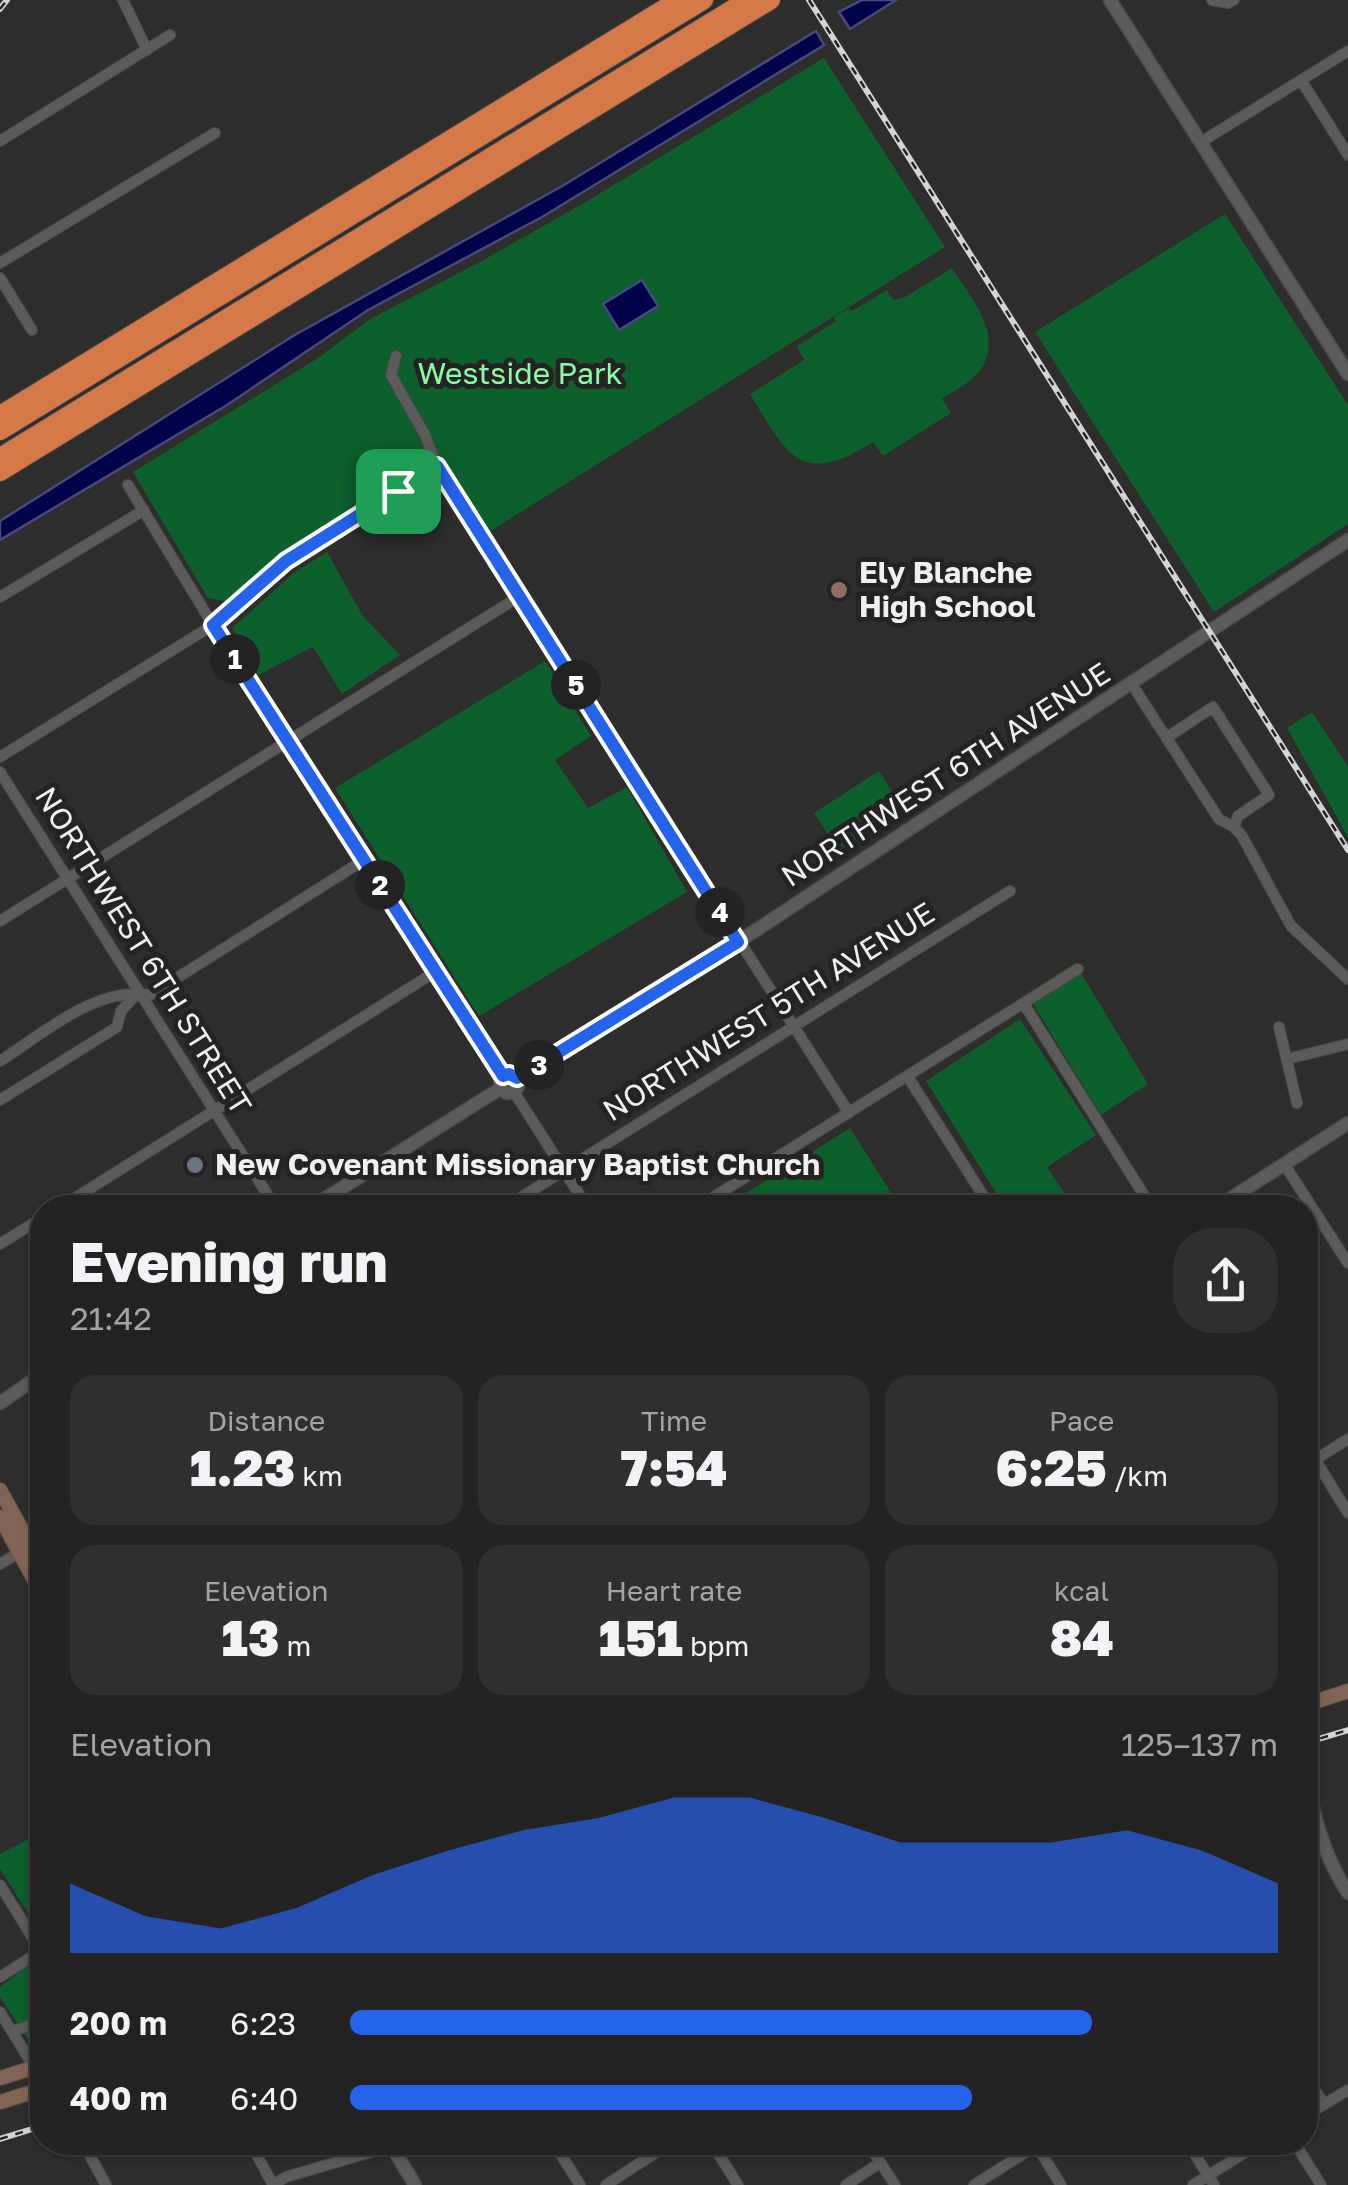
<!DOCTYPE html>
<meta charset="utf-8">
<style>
:root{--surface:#232220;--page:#2f2f2d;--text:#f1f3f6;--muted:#a3a4a5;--line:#403f3e;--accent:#2563eb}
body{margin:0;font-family:"Golos Text",sans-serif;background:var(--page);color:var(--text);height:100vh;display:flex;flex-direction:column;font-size:38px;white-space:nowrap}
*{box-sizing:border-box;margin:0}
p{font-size:32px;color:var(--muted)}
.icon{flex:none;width:55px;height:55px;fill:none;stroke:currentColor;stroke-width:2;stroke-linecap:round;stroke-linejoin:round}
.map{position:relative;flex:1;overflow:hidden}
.sheet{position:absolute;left:30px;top:1195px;width:1288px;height:960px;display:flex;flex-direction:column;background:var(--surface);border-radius:40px;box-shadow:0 2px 8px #0004,0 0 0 2px var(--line)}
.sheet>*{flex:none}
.pin{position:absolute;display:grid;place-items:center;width:85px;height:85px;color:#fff;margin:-42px;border-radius:20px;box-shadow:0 5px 15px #0006}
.km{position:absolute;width:50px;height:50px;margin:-25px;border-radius:50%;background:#222;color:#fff;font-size:28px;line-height:50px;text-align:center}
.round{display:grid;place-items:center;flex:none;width:105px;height:105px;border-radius:40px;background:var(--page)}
.head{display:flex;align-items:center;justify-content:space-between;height:170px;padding:0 40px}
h1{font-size:55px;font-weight:800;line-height:75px}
.stats{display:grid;grid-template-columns:repeat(3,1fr);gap:15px;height:170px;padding:10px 40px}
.stats div{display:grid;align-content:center;border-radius:25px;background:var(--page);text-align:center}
.stats b{font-size:50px;font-weight:800}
.stats small{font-size:28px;font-weight:400}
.stats p{font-size:28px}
.chart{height:280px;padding:20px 40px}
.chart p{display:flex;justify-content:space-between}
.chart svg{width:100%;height:180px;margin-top:10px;fill:var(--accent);opacity:.7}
ul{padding:0 40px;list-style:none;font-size:32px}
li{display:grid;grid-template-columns:160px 120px 1fr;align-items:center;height:75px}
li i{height:25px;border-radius:12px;background:var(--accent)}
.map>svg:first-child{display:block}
.green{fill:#0d5f2d}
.water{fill:#00024a;stroke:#48497c;stroke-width:2.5}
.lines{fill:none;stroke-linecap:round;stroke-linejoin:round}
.minor-casing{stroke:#4b4a49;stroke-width:12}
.tertiary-casing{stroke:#4b4a49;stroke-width:15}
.secondary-casing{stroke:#4b4a49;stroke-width:16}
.motorway-casing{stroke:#4b4a49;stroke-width:20}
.minor{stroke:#5d5b59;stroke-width:10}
.tertiary{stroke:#5d5b59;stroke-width:12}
.secondary{stroke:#816454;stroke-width:14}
.motorway{stroke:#d67949;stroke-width:18}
.rail-casing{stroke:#d6d4d3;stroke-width:6}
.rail{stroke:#252321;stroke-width:2.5;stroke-dasharray:8;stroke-linecap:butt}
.route-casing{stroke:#fff;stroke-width:20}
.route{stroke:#2563eb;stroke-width:12}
.education-dot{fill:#8d6e63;stroke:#252321;stroke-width:4}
.worship-dot{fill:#6b7280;stroke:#252321;stroke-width:4}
.labels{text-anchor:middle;stroke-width:10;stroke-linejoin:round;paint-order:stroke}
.park-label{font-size:30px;fill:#8bfca8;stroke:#252321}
.poi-label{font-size:30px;font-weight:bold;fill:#f1f0ef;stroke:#252321;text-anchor:start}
.street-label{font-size:30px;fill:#f1f0ef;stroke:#252321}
</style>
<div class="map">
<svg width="1348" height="2185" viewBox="0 0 1348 2185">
<rect width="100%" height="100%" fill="#2f2d2b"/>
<path class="green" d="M824,58L945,247L484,535L437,461L268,568L229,602L208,598L133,472L315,360L370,319L478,263L587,201Z
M1225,214L1348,405V524L1214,612L1035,332Z
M952,268C972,299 1009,341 975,376C966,385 952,392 942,399L951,413L883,456L873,442C801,488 787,455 750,394L804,360L797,346L836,321L834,317L849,308L852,311L887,290L893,300L905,297Z
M327,552L363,616L400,655L342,694L313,647L258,675L232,628L295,572Z
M545,661L591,736L555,760L588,808L627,787L687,892L479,1016L335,788Z
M1312,712L1348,766V837L1287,728Z
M879,771L904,810L839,851L814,813Z
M1075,963L1148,1084L1101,1115L1027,994Z
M1020,1019L1096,1135L1047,1167L1074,1207H1005L926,1081Z
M850,1128L900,1207H724Z
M42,1832V1935L0,1869V1854Z
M42,1955V2049L35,2050L0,1997V1987Z"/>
<path class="water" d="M862,0H896L850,29L839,12Z
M816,31L824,45L542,217L368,310L227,405L0,540V521L293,336L564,185Z
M642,280L658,306L619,330L603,304Z"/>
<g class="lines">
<defs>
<path id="minor" d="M123,0L147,50
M1212,0L1228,3L1234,0
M1301,80L1348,155
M0,141L170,35
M1201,142L1348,51
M0,263L215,133
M0,278L32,330
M396,356L391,375L425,435L437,466L849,1113
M128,485L213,625L503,1076
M0,597L144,510
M1131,683L1219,819L1234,827L1242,836L1291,926L1348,979
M1166,738L1213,707L1269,795L1238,816L1234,827
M0,757L213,625L286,561L437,466
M0,772L276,1208
M0,921L520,596
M1024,1004L1152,1208
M1279,1027L1297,1103
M1287,1059L1348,1044
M0,1061C43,1034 97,985 150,995L364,860
M908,1077L991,1208
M514,1092L588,1208
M0,1100L117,1027L121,1011L138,993
M1284,1164L1348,1263
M59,1208L435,972
M504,1208L1010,891
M696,1208L1078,969
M0,1244L42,1218
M1305,1443L1348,1513
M1305,1466L1348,1439
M0,1564L25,1549
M0,1885L41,1951L0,1977
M0,2012L34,2067
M12,2031L42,2022
M1305,2075L1324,2104
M1305,2116L1348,2090
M91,2142L89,2154L106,2185
M250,2142L273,2185
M553,2142L580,2185
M711,2142L738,2185
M867,2142L895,2185
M1187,2142L1214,2185
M1294,2142L1321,2185
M1035,2143L1061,2185
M272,2185L286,2177L405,2142
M606,2185L672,2142
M846,2185L880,2163
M974,2185L1042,2142
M1193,2185L1262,2142"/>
<path id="tertiary" d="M1110,0L1348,374
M500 1084a9 9 0 1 1 18 0a9 9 0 1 1-18 0Z
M517,1078L738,942L1348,540
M310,1208L501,1088
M1216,1208L1348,1123
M0,1403L42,1374
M1305,1767C1313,1814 1322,1853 1348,1893
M389,2142L415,2185"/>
<path id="secondary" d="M0,1490L42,1566
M0,1517L42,1594
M1305,1705L1348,1691
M0,2078L42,2065
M0,2102L42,2089"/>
<path id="motorway" d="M0,415L678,0
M0,431L704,0
M0,457L747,0
M0,472L771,0"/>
</defs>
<use href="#minor" class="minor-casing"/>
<use href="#tertiary" class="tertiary-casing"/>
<use href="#secondary" class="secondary-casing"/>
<use href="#motorway" class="motorway-casing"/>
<use href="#minor" class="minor"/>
<use href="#tertiary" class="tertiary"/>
<use href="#secondary" class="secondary"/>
<use href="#motorway" class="motorway"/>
<defs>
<path id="rail" d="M809,0L1348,850
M0,9L7,0
M1305,1743L1348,1730
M0,2139L42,2126"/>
</defs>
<use href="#rail" class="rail-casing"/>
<use href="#rail" class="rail"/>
</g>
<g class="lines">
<defs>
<path id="route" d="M437,466L738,942L517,1078L509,1074L503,1076L213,625L286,561Z"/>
</defs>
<use href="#route" class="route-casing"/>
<use href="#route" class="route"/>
</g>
<circle class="education-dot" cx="839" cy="590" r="10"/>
<circle class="worship-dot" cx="195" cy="1165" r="10"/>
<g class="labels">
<g class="park-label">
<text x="520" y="384">Westside Park</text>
</g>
<g class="poi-label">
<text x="859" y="583">Ely Blanche<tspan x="859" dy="34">High School</tspan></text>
<text x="215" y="1175">New Covenant Missionary Baptist Church</text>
</g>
<g class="street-label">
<text transform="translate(946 775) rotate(-33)" y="10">NORTHWEST 6TH AVENUE</text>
<text transform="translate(143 951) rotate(58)" y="10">NORTHWEST 6TH STREET</text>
<text transform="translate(769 1012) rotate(-32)" y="10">NORTHWEST 5TH AVENUE</text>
</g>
</g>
</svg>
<div class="pin" style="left:398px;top:491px;background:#1e9e55"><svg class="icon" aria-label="arrive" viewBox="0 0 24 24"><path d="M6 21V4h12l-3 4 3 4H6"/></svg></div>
<b class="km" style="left:235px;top:659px">1</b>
<b class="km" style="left:380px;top:885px">2</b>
<b class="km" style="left:539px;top:1065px">3</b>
<b class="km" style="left:720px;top:912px">4</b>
<b class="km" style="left:576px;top:685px">5</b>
<section class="sheet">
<div class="head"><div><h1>Evening run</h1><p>21:42</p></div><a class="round"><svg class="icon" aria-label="share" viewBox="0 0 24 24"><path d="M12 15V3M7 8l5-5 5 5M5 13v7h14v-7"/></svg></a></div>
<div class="stats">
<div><p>Distance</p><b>1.23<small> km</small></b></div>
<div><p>Time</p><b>7:54</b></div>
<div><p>Pace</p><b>6:25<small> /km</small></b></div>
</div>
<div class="stats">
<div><p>Elevation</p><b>13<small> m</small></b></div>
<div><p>Heart rate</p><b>151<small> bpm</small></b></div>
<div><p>kcal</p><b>84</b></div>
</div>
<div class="chart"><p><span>Elevation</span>125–137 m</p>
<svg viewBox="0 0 160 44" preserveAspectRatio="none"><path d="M0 44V27L10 35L20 38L30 33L40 25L50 19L60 14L70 11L80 6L90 6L100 11L110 17L120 17L130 17L140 14L150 19L160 27V44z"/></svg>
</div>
<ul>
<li><b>200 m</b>6:23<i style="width:80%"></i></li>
<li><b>400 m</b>6:40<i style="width:67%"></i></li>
</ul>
</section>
</div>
